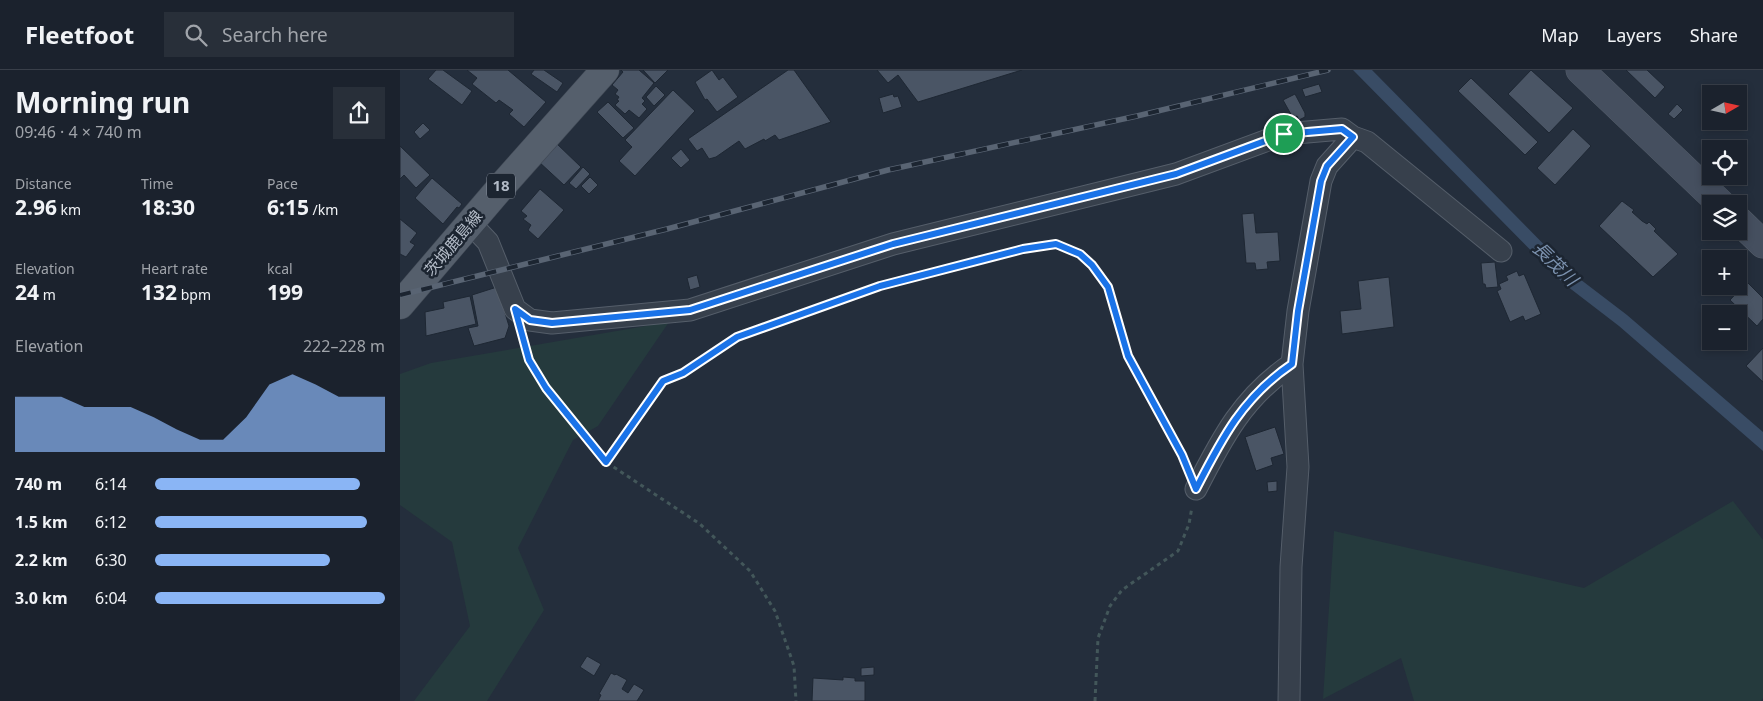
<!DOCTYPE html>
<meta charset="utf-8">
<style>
:root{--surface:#1b222d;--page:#282f39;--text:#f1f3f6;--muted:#a0a4aa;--line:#393f49;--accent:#8ab5f5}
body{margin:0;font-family:"Noto Sans","Noto Sans JP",sans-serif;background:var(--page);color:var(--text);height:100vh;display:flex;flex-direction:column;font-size:19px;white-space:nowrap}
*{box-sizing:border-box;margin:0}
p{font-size:16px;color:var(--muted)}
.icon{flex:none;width:28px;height:28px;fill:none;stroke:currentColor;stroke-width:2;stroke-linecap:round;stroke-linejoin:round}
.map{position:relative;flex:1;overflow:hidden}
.drawer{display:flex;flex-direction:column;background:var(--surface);width:400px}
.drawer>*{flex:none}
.needle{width:32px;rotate:81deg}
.controls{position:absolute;left:1302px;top:15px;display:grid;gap:10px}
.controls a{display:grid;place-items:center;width:45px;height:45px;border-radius:0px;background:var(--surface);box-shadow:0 2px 8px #0003,0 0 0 1px var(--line);font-size:25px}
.pin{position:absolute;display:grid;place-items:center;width:42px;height:42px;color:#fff;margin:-21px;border:2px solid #fff;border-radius:50%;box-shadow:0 1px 5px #0007}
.round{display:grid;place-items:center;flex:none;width:52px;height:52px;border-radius:0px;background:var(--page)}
.head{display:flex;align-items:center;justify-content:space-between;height:85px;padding:0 15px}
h1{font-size:28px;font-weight:700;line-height:38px}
.metrics{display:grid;grid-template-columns:repeat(3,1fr);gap:8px;height:85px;padding:5px 15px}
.metrics div{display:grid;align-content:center}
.metrics b{font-size:21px;font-weight:700}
.metrics small{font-size:14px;font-weight:400}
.metrics p{font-size:14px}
.chart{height:140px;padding:10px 15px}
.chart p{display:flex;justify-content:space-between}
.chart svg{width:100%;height:90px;margin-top:5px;fill:var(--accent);opacity:.7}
ul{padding:0 15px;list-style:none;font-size:16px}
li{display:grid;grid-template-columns:80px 60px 1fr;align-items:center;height:38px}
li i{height:12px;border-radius:6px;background:var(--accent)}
header{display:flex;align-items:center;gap:30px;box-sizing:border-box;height:70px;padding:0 25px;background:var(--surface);border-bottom:1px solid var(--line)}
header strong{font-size:24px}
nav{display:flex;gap:28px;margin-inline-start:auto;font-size:18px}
.search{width:350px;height:45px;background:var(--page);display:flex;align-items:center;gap:12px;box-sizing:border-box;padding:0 18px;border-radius:0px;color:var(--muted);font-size:19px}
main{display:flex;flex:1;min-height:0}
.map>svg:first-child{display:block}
.green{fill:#253a3d}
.water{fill:#394c65}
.building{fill:#4a5565;stroke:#1e2733}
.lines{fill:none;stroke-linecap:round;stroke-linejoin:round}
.street-casing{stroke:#555e6a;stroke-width:23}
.secondary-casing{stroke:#555e6a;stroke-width:29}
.primary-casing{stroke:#404955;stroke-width:29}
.path{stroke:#43575a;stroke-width:3;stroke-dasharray:4 4;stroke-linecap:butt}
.street{stroke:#37404c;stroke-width:21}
.secondary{stroke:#454f5f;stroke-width:28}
.primary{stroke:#555f6c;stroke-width:28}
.rail-casing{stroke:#596473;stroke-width:5.5}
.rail{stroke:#1c2531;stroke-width:4;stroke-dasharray:11;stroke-linecap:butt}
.route-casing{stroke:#fff;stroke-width:10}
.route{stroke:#1a73e8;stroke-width:6}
.labels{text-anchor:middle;stroke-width:5;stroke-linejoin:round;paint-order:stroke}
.shield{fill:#1c2531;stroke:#868e9a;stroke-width:1}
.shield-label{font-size:15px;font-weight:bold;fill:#b3bbc7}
.street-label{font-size:16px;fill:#b3bbc7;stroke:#1c2531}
.water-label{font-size:18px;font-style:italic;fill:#7c92af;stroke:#1c2531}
</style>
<header>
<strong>Fleetfoot</strong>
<div class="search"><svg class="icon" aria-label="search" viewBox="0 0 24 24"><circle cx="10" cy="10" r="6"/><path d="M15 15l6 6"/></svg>Search here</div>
<nav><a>Map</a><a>Layers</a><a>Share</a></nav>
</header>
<main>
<section class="drawer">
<div class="head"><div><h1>Morning run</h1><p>09:46 · 4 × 740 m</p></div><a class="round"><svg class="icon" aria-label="share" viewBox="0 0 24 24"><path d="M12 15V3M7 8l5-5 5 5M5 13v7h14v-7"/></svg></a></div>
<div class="metrics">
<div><p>Distance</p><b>2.96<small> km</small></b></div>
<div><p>Time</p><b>18:30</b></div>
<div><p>Pace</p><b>6:15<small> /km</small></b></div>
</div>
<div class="metrics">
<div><p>Elevation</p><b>24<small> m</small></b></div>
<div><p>Heart rate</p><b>132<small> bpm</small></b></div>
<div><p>kcal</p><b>199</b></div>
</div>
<div class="chart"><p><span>Elevation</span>222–228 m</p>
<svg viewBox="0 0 160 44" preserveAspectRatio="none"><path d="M0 44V17L10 17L20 17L30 22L40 22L50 22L60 27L70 33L80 38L90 38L100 27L110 11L120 6L130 11L140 17L150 17L160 17V44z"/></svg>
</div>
<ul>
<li><b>740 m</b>6:14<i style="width:89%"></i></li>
<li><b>1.5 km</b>6:12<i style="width:92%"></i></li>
<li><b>2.2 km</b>6:30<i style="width:76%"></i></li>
<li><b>3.0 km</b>6:04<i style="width:100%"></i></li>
</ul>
</section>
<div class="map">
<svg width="1363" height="631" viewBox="0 0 1363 631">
<rect width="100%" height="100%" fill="#242e3c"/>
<path class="green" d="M269,252L198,356L173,370L118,478L144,540L87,631H14L70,556L52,472L0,435V304L31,293Z
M1333,431L1363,470V628L1361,631H1014L1001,588L923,629L934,461L1184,518Z"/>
<path class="water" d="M953,0H972L1172,203L1227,245L1363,362V381L1219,256L1163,213Z"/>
<path class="building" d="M36,0H43L72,21L62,35L28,9Z
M67,0H108L146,32L124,57L109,44L113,40L99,30L96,33L72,14L77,8Z
M134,0H144L163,13L157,22L131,4Z
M221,0H239L254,13L242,28L245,31L242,34L247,39L239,48L229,40L225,44L215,35L219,31L217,30L219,27L215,24L218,20L212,15L223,2Z
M243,0H268L255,13Z
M312,0L319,10L323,7L338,27L317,42L307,29L305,30L295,12Z
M388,0H394L431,52L379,70L375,65L365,71L364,69L345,79L339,71L316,87L309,89L302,78L297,81L288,69Z
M477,0H622L518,32L498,5L488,13Z
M1131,0L1173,38L1149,63L1108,24Z
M1226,0H1247L1265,17L1255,28Z
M1071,8L1138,72L1125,85L1058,21Z
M919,14L922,22L905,27L902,19Z
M256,16L265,25L254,36L246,27Z
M273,20L295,41L235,106L219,91L232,77L225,70Z
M493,24L494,27L498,26L502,37L483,43L479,28Z
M895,24L905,43V47L899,50L897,46L893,48L883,30Z
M208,32L234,58L223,68L197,42Z
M1277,34L1283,40L1274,49L1268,44Z
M23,53L30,60L20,69L14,62Z
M1173,59L1191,76L1155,115L1137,98Z
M155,72L181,97L164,115L138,91Z
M0,76L30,105L16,118L4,105L0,109Z
M281,79L290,90L281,98L271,88Z
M183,97L190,104L176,119L169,113Z
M190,107L198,115L189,124L181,116Z
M32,108L62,134L59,138L57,137L43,154L15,128Z
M140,119L164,140L138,169L128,160L131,155L123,149L127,146L121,141Z
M1222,131L1234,140L1232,142L1242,151L1247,154L1249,152L1256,159L1254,161L1278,184L1253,207L1199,156Z
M854,143L856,163L878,162L880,191L867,192L868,199L856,200L855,193H846L842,144Z
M0,149L17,163L10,172L15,175L6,187L0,184Z
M1095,192L1098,217L1086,218L1085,214H1083L1081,193Z
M1117,201L1119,206L1124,204L1141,244L1125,251L1123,246L1110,252L1097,221L1101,219L1099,214L1108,210L1106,206Z
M297,205L300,217L290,220L287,208Z
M989,207L994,257L942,264L940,241L961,239L958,211Z
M1347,212L1363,228V249L1357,256L1330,230Z
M97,217L109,256L105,268L74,276L68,258L78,256L72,225Z
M70,226L76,254L26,266L25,242L44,238L43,232Z
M1363,278V312L1346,296Z
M875,357L884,384L871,388L873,395L856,401L845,367Z
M877,411V421L868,422L867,412Z
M187,586L201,594L194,606L180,597Z
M474,597V605L461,606V598Z
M211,603L215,605L216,604L227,610L222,619L228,623L234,614L244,620L237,631H198L201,625L199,624Z
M443,607L455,608V611H465V631H412L413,608L443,610Z"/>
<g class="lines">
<defs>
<path id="street" d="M70,153L88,172L115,239L130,250L152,253L290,240L493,174L776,104L884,64L942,59L953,67
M796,419C822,368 843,327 892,294
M889,631L891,497L898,397L892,294L898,241L921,111L927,96L953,67L967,72L1101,181"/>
<path id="secondary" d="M1180,0L1321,134
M1339,151L1363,174"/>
<path id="primary" d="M0,235L101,117L205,0"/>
</defs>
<use href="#street" class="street-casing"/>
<use href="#secondary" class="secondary-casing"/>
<use href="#primary" class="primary-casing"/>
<path class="path" d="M123,268L129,290L146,318L206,392L300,454L350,501L375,541L394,596L396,631
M206,392L263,311L283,303L337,267L480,216L623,179L656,174L680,184L708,217L728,286L785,394
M695,631L698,568L710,536L722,520L778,481L789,454L792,437"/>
<use href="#street" class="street"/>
<use href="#secondary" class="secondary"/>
<use href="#primary" class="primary"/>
<defs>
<path id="rail" d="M0,225L267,159L488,100L737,46L928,0"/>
</defs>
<use href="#rail" class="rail-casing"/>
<use href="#rail" class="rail"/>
</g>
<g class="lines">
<defs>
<path id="route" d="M942,59L953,67L927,96L921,111L898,241L892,294C843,327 822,368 796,419L782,385L728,286L708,217L692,195L680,184L656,174L623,179L480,216L337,267L283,303L263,311L206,392L146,318L129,290L115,239L130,250L152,253L290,240L493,174L776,104L884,64Z"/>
</defs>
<use href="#route" class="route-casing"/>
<use href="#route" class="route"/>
</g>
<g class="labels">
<rect class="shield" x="87" y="103.5" width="28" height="25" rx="4"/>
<g class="shield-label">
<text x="101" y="121">18</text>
</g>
<g class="street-label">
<text transform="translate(53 173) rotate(-50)" y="6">茨城鹿島線</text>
</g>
<g class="water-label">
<text transform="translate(1155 194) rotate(44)" y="6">長茂川</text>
</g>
</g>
</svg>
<div class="controls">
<a><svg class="needle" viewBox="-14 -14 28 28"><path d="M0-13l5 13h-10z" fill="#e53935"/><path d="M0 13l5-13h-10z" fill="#a0a4aa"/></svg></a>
<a><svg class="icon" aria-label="locate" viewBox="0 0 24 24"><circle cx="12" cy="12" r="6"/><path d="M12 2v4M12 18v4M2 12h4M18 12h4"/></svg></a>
<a><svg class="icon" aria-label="layers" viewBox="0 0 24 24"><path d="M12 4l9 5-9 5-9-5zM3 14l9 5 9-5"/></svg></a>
<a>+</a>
<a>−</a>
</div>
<div class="pin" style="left:884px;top:64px;background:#1e9e55"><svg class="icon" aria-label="arrive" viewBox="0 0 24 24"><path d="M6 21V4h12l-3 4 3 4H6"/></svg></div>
</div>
</main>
